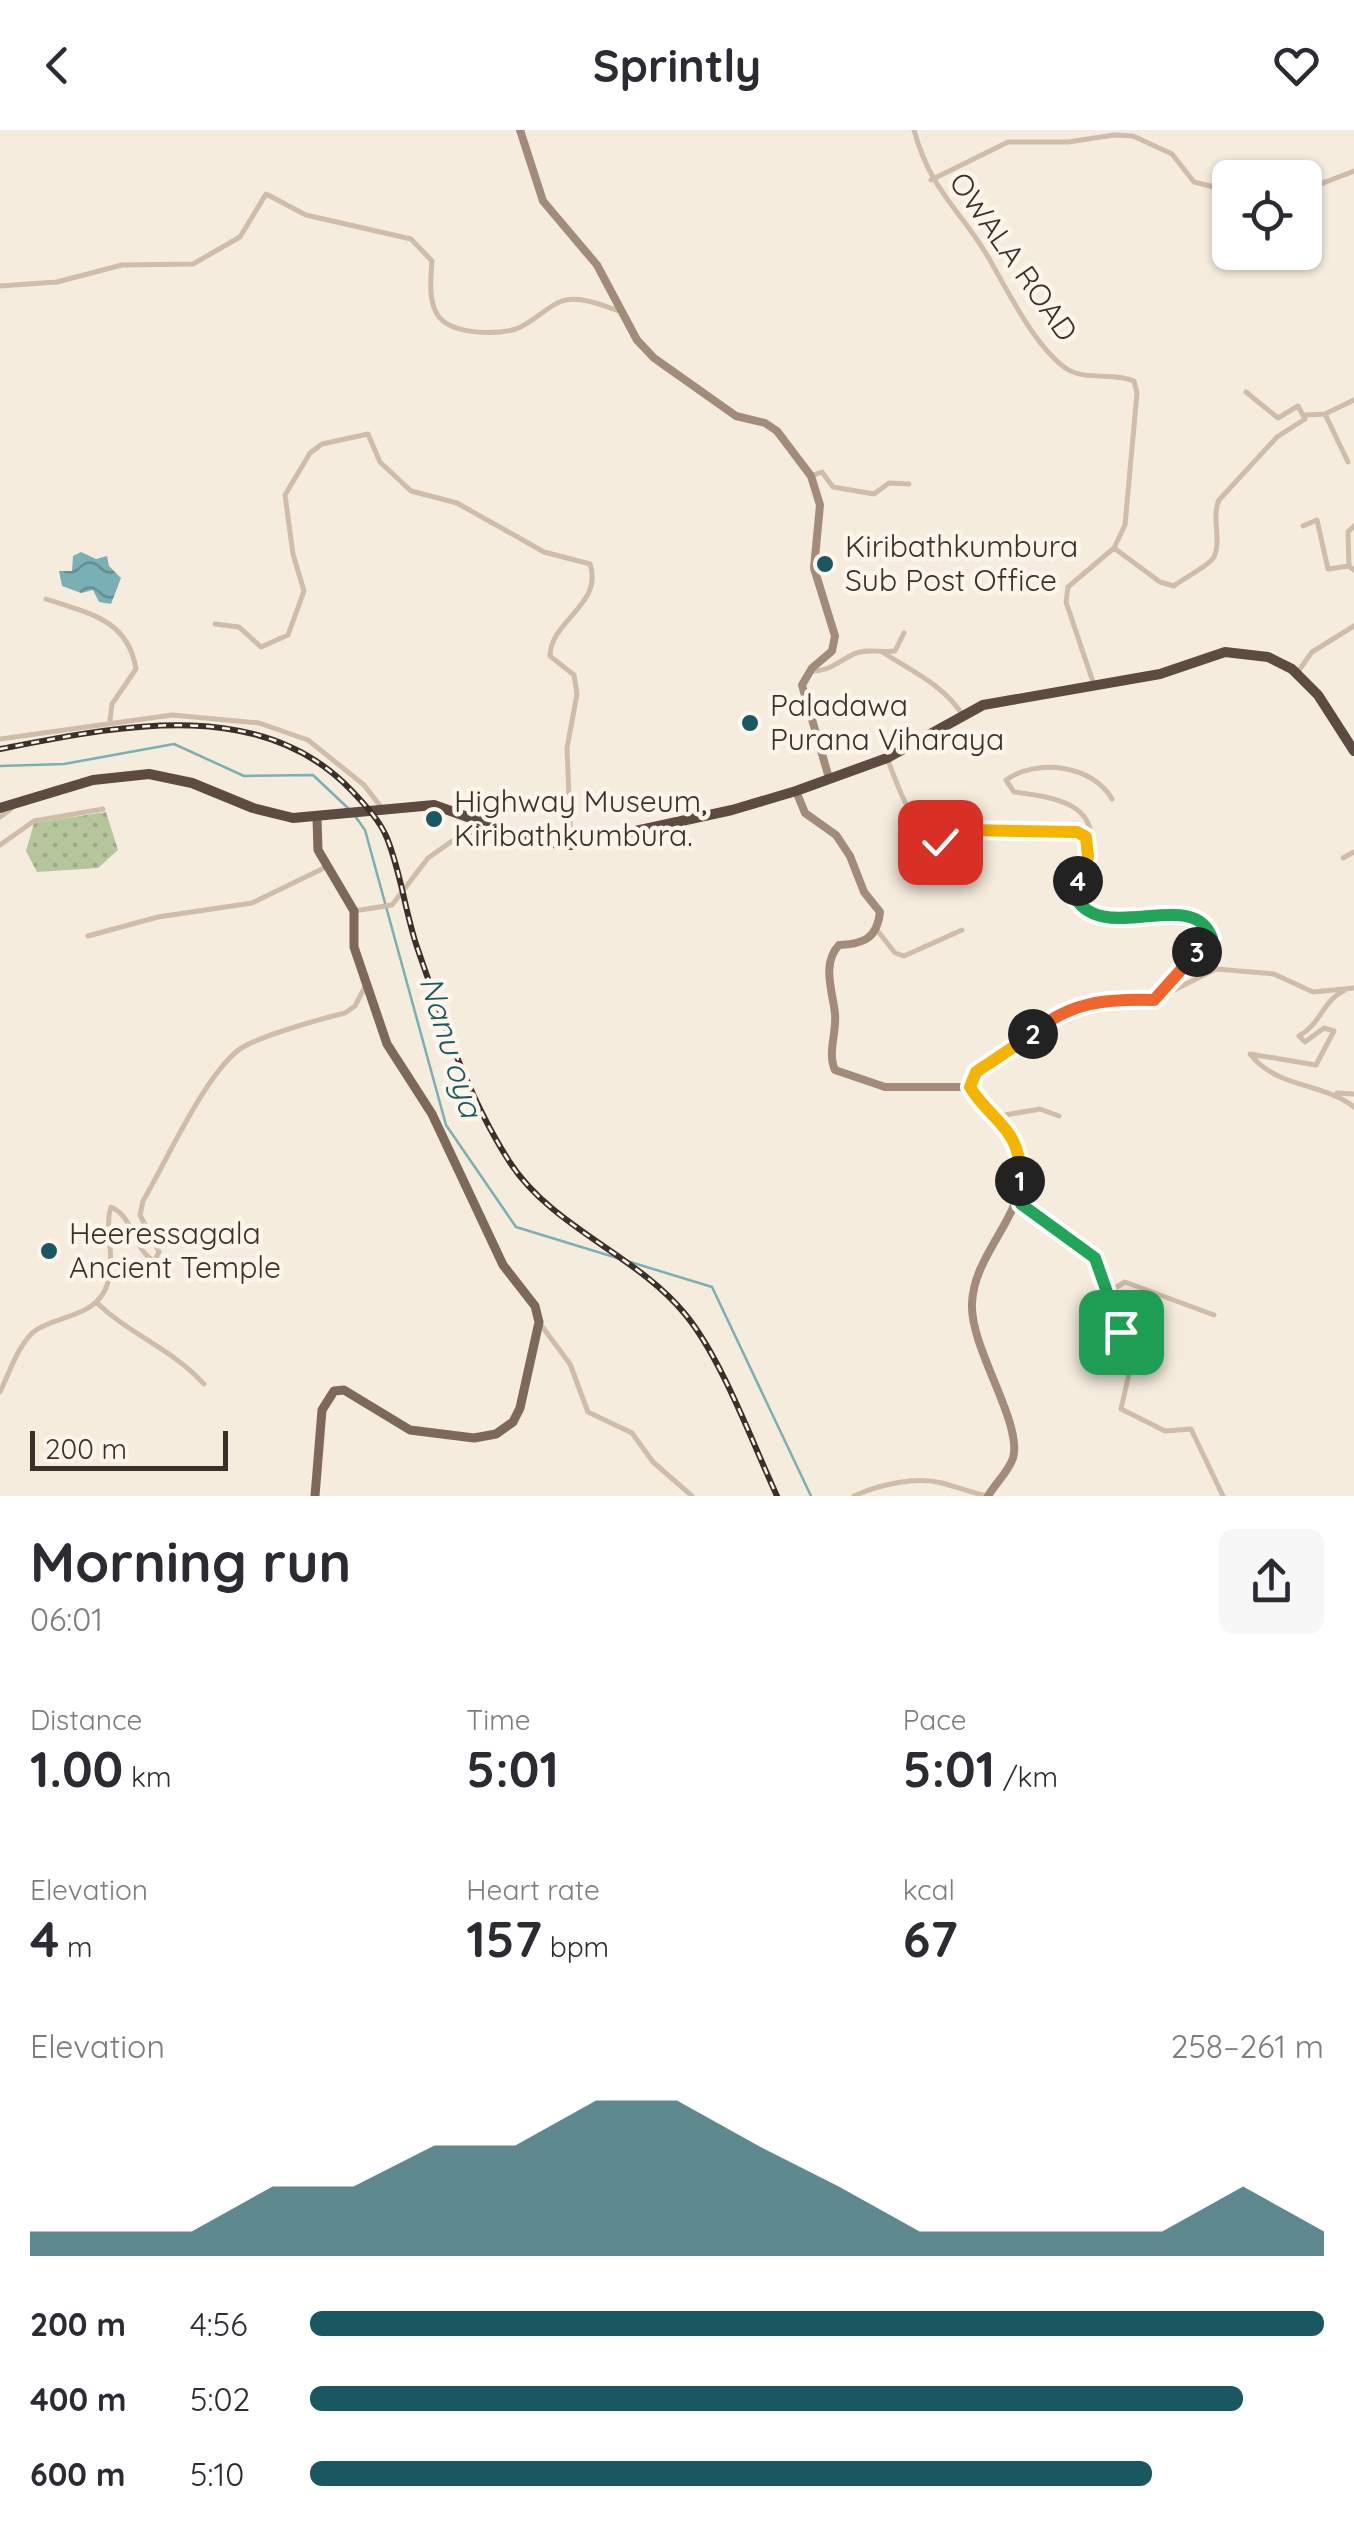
<!DOCTYPE html>
<meta charset="utf-8">
<style>
:root{--surface:#fff;--page:#f7f7f7;--text:#2b2b33;--muted:#7c7c81;--accent:#1a5861}
body{margin:0;font-family:Quicksand,sans-serif;background:var(--page);color:var(--text);height:100vh;display:flex;flex-direction:column;font-size:38px;white-space:nowrap}
*{box-sizing:border-box;margin:0}
p{font-size:32px;color:var(--muted)}
.icon{flex:none;width:55px;height:55px;fill:none;stroke:currentColor;stroke-width:2;stroke-linecap:round;stroke-linejoin:round}
.map{position:relative;height:1366px;overflow:hidden}
.details{display:flex;flex-direction:column;background:var(--surface);flex:1}
.details>*{flex:none}
.tools{position:absolute;left:1212px;top:30px;display:grid;gap:20px}
.tools a{display:grid;place-items:center;width:110px;height:110px;border-radius:15px;background:var(--surface);box-shadow:0 2px 8px #0004;font-size:50px}
.scale{position:absolute;left:30px;bottom:25px;width:198px;box-sizing:border-box;padding-left:10px;border:5px solid #3b3029;border-top:0;font-size:28px;line-height:35px;white-space:nowrap;color:#3b3029;-webkit-text-stroke:8px #fcf5ec;paint-order:stroke}
.pin{position:absolute;display:grid;place-items:center;width:85px;height:85px;color:#fff;margin:-42px;border-radius:20px;box-shadow:0 5px 15px #0006}
.km{position:absolute;width:50px;height:50px;margin:-25px;border-radius:50%;background:#222;color:#fff;font-size:28px;line-height:50px;text-align:center}
.round{display:grid;place-items:center;flex:none;width:105px;height:105px;border-radius:15px;background:var(--page)}
.head{display:flex;align-items:center;justify-content:space-between;height:170px;padding:0 30px}
h1{font-size:55px;font-weight:800;line-height:75px}
.figures{display:grid;grid-template-columns:repeat(3,1fr);gap:15px;height:170px;padding:10px 30px}
.figures div{display:grid;align-content:center}
.figures b{font-size:50px;font-weight:800}
.figures small{font-size:28px;font-weight:400}
.figures p{font-size:28px}
.chart{height:280px;padding:20px 30px}
.chart p{display:flex;justify-content:space-between}
.chart svg{width:100%;height:180px;margin-top:10px;fill:var(--accent);opacity:.7}
ul{padding:0 30px;list-style:none;font-size:32px}
li{display:grid;grid-template-columns:160px 120px 1fr;align-items:center;height:75px}
li i{height:25px;border-radius:12px;background:var(--accent)}
header{display:flex;justify-content:space-between;align-items:center;height:130px;padding:0 30px;background:var(--surface);font-size:45px;font-weight:800}
.map>svg:first-child{display:block}
.park{fill:url(#park-dots)}
.water{fill:url(#water-waves)}
.lines{fill:none;stroke-linecap:round;stroke-linejoin:round}
.stream{stroke:#7aafb5;stroke-width:2.5}
.street{stroke:#cfbca9;stroke-width:5}
.secondary{stroke:#a38b7a;stroke-width:8}
.primary{stroke:#7e6859;stroke-width:9}
.highway{stroke:#5d4a40;stroke-width:10}
.rail-casing{stroke:#3b3029;stroke-width:6}
.rail{stroke:#fcf5ec;stroke-width:2.5;stroke-dasharray:8;stroke-linecap:butt}
.split-1-casing{stroke:#fff;stroke-width:20}
.split-2-casing{stroke:#fff;stroke-width:20}
.split-3-casing{stroke:#fff;stroke-width:20}
.split-4-casing{stroke:#fff;stroke-width:20}
.split-5-casing{stroke:#fff;stroke-width:20}
.split-1{stroke:#22a559;stroke-width:12}
.split-2{stroke:#f5b400;stroke-width:12}
.split-3{stroke:#f0652b;stroke-width:12}
.split-4{stroke:#22a559;stroke-width:12}
.split-5{stroke:#f5b400;stroke-width:12}
.poi-dot{fill:#1a5861;stroke:#fcf5ec;stroke-width:4}
.labels{text-anchor:middle;stroke-width:9;stroke-linejoin:round;paint-order:stroke}
.street-label{font-size:30px;fill:#3b3029;stroke:#fcf5ec}
.poi-label{font-size:30px;fill:#3b3029;stroke:#fcf5ec;text-anchor:start}
.water-label{font-size:32px;font-style:italic;fill:#1a5861;stroke:#fcf5ec}
</style>
<header><svg class="icon" aria-label="back" viewBox="0 0 24 24"><path d="M15 5l-7 7 7 7"/></svg>Sprintly<svg class="icon" aria-label="heart" viewBox="0 0 24 24"><path d="M12 20l-8-8c-3-5 5-10 8-4 3-6 11-1 8 4z"/></svg></header>
<div class="map">
<svg width="1354" height="1366" viewBox="0 0 1354 1366">
<defs>
<pattern id="park-dots" width="8" height="8" patternUnits="userSpaceOnUse" patternTransform="scale(2.5)"><rect width="8" height="8" fill="#b6c69c"/><path d="M2 2h.1M6 6h.1" fill="none" stroke="#9daa86" stroke-width="1.8" stroke-linecap="round"/></pattern>
<pattern id="water-waves" width="16" height="10" patternUnits="userSpaceOnUse" patternTransform="scale(2.5)"><rect width="16" height="10" fill="#7aafb5"/><path d="M0 5q4-4 8 0t8 0" fill="none" stroke="#658f93"/></pattern>
</defs>
<rect width="100%" height="100%" fill="#f5ecde"/>
<path class="park" d="M106,682L118,720L98,738L37,742L26,721L34,693Z"/>
<path class="water" d="M81,422L96,429L107,426L109,436L121,448L111,474L99,472L93,460L81,463L62,456L59,441H72L73,426Z"/>
<g class="lines">
<path class="stream" d="M0,636L64,634L174,614L244,646L313,645L350,680
M355,686L365,700L446,995L516,1097L712,1157L811,1366"/>
<path class="street" d="M914,0C932,65 962,80 991,132C1009,164 1037,219 1067,239C1086,251 1113,242 1134,251L1137,263L1125,395L1114,418L1068,457L1066,472L1093,552
M931,50L1008,12H1068L1114,5L1133,6L1172,24L1194,52L1230,61
M1305,60L1354,41
M0,156L57,152L122,135L193,134L240,107L266,64L306,85L411,109L432,131C431,147 428,169 437,184C449,205 496,205 516,199C533,193 547,176 562,171C580,165 606,177 623,182
M1325,284L1348,332
M1306,285L1325,284L1354,270
M811,346L822,342L833,357L874,364L889,353L909,354
M1303,396L1317,390L1328,439L1349,436L1354,440
M1114,418L1160,452L1174,456C1183,448 1208,437 1214,427C1222,410 1211,387 1219,370L1277,307L1305,289L1298,276L1278,288L1246,262
M1349,436L1348,402L1354,396
M46,469C88,483 128,489 136,539L112,574L110,590
M215,494L239,497L261,517L288,505L304,461L293,424L285,365L310,323L322,314L368,304L380,332L411,361L457,373L544,422L590,434C604,474 550,491 550,526L574,545L577,564L567,618L571,715
M884,523C913,542 943,555 962,584
M809,541C830,542 837,532 854,524C867,518 881,523 895,521L904,503
M1297,543L1312,522L1354,496
M0,609L172,585L259,593L308,610L364,655L381,677
M887,628C899,658 910,697 940,712L968,701H1077L1086,707L1089,727L1072,762L1079,777C1113,797 1212,767 1210,813L1175,844L1154,870
M0,687L12,678
M0,715L34,691L103,679
M1089,724C1102,673 1053,667 1014,662L1006,650C1037,628 1093,635 1112,669
M1343,728L1354,722
M354,781L392,775L428,728L455,709L488,697
M877,800L895,823L904,826L962,800
M88,806L158,787L252,773L326,737
M1345,860C1322,871 1321,894 1299,906L1305,912L1324,898L1334,901L1316,935L1250,924C1276,958 1324,953 1354,977
M970,957L975,942L1058,882L1105,869L1154,870L1216,839L1274,844L1313,862L1354,858
M1337,963L1354,964
M999,986L1040,979L1059,986
M1019,1070L1095,1128L1132,1230L1121,1279L1165,1301L1191,1299L1223,1366
M1110,1161L1125,1152L1214,1185
M96,1172C130,1205 171,1218 204,1254
M541,1195L570,1234L588,1282L632,1303L653,1332L692,1366
M0,1262C9,1244 19,1212 36,1200C57,1186 90,1187 104,1162C119,1134 103,1099 111,1077C134,1087 133,1119 154,1131L159,1122L140,1085L143,1071C166,1032 208,938 243,917C264,905 320,889 345,883L355,876L366,855
M854,1366C878,1355 916,1346 942,1353C957,1357 971,1363 988,1366"/>
<path class="secondary" d="M520,0L543,71L597,135L637,210L654,228L736,286L765,293L777,301L811,346L820,375L814,438L835,506L832,521L812,538L802,555L829,648
M796,661L805,683L836,705L850,726L864,762L880,782C877,809 863,814 839,815C821,834 833,862 835,884C837,902 827,923 835,940L885,957H970C991,991 1014,992 1020,1040C1026,1084 973,1124 972,1174C970,1218 1023,1293 1013,1328C1009,1341 995,1354 988,1366"/>
<path class="primary" d="M315,1366L322,1280L334,1261L344,1260L410,1300L474,1308L496,1304L513,1292L520,1278L539,1192L535,1176L503,1135L432,984L387,914L354,817V781L318,720L317,689"/>
<path class="highway" d="M0,678L93,650L149,644L192,653L253,678L293,688L434,675L535,711L571,715L732,680L796,661L887,628L983,575L1160,544L1225,522L1268,527L1292,539L1318,565L1354,621"/>
<defs>
<path id="rail" d="M0,619C115,597 259,564 351,660C364,674 379,689 387,708C401,743 405,781 417,817C442,889 468,967 509,1031C552,1098 636,1124 685,1184C722,1229 752,1312 777,1366"/>
</defs>
<use href="#rail" class="rail-casing"/>
<use href="#rail" class="rail"/>
</g>
<g class="lines">
<defs>
<path id="split-1" d="M1020,1051L1021,1074L1095,1128L1121,1202"/>
<path id="split-2" d="M1020,1051C1023,998 991,992 970,957L976,942L1033,904"/>
<path id="split-3" d="M1033,904C1068,871 1108,869 1154,870L1197,822"/>
<path id="split-4" d="M1078,751L1072,762C1099,821 1192,753 1212,808L1197,822"/>
<path id="split-5" d="M940,712L968,700L1077,702L1086,707L1088,727L1078,751"/>
</defs>
<use href="#split-1" class="split-1-casing"/>
<use href="#split-2" class="split-2-casing"/>
<use href="#split-3" class="split-3-casing"/>
<use href="#split-4" class="split-4-casing"/>
<use href="#split-5" class="split-5-casing"/>
<use href="#split-1" class="split-1"/>
<use href="#split-2" class="split-2"/>
<use href="#split-3" class="split-3"/>
<use href="#split-4" class="split-4"/>
<use href="#split-5" class="split-5"/>
</g>
<g class="poi-dot">
<circle cx="825" cy="434" r="10"/>
<circle cx="750" cy="593" r="10"/>
<circle cx="434" cy="689" r="10"/>
<circle cx="49" cy="1121" r="10"/>
</g>
<g class="labels">
<g class="street-label">
<text transform="translate(1013 127) rotate(55)" y="10">OWALA ROAD</text>
</g>
<g class="poi-label">
<text x="845" y="427">Kiribathkumbura<tspan x="845" dy="34">Sub Post Office</tspan></text>
<text x="770" y="586">Paladawa<tspan x="770" dy="34">Purana Viharaya</tspan></text>
<text x="454" y="682">Highway Museum,<tspan x="454" dy="34">Kiribathkumbura.</tspan></text>
<text x="69" y="1114">Heeressagala<tspan x="69" dy="34">Ancient Temple</tspan></text>
</g>
<g class="water-label">
<text transform="translate(451 917) rotate(73)" y="11">Nanu oya</text>
</g>
</g>
</svg>
<div class="tools">
<a><svg class="icon" aria-label="locate" viewBox="0 0 24 24"><circle cx="12" cy="12" r="6"/><path d="M12 2v4M12 18v4M2 12h4M18 12h4"/></svg></a>
</div>
<div class="scale">200 m</div>
<div class="pin" style="left:1121px;top:1202px;background:#1e9e55"><svg class="icon" aria-label="arrive" viewBox="0 0 24 24"><path d="M6 21V4h12l-3 4 3 4H6"/></svg></div>
<div class="pin" style="left:940px;top:712px;background:#d93025"><svg class="icon" aria-label="check" viewBox="0 0 24 24"><path d="M5 12l5 5 9-10"/></svg></div>
<b class="km" style="left:1020px;top:1051px">1</b>
<b class="km" style="left:1033px;top:904px">2</b>
<b class="km" style="left:1197px;top:822px">3</b>
<b class="km" style="left:1078px;top:751px">4</b>
</div>
<section class="details">
<div class="head"><div><h1>Morning run</h1><p>06:01</p></div><a class="round"><svg class="icon" aria-label="share" viewBox="0 0 24 24"><path d="M12 15V3M7 8l5-5 5 5M5 13v7h14v-7"/></svg></a></div>
<div class="figures">
<div><p>Distance</p><b>1.00<small> km</small></b></div>
<div><p>Time</p><b>5:01</b></div>
<div><p>Pace</p><b>5:01<small> /km</small></b></div>
</div>
<div class="figures">
<div><p>Elevation</p><b>4<small> m</small></b></div>
<div><p>Heart rate</p><b>157<small> bpm</small></b></div>
<div><p>kcal</p><b>67</b></div>
</div>
<div class="chart"><p><span>Elevation</span>258–261 m</p>
<svg viewBox="0 0 160 44" preserveAspectRatio="none"><path d="M0 44V38L10 38L20 38L30 27L40 27L50 17L60 17L70 6L80 6L90 17L100 27L110 38L120 38L130 38L140 38L150 27L160 38V44z"/></svg>
</div>
<ul>
<li><b>200 m</b>4:56<i style="width:100%"></i></li>
<li><b>400 m</b>5:02<i style="width:92%"></i></li>
<li><b>600 m</b>5:10<i style="width:83%"></i></li>
</ul>
</section>
